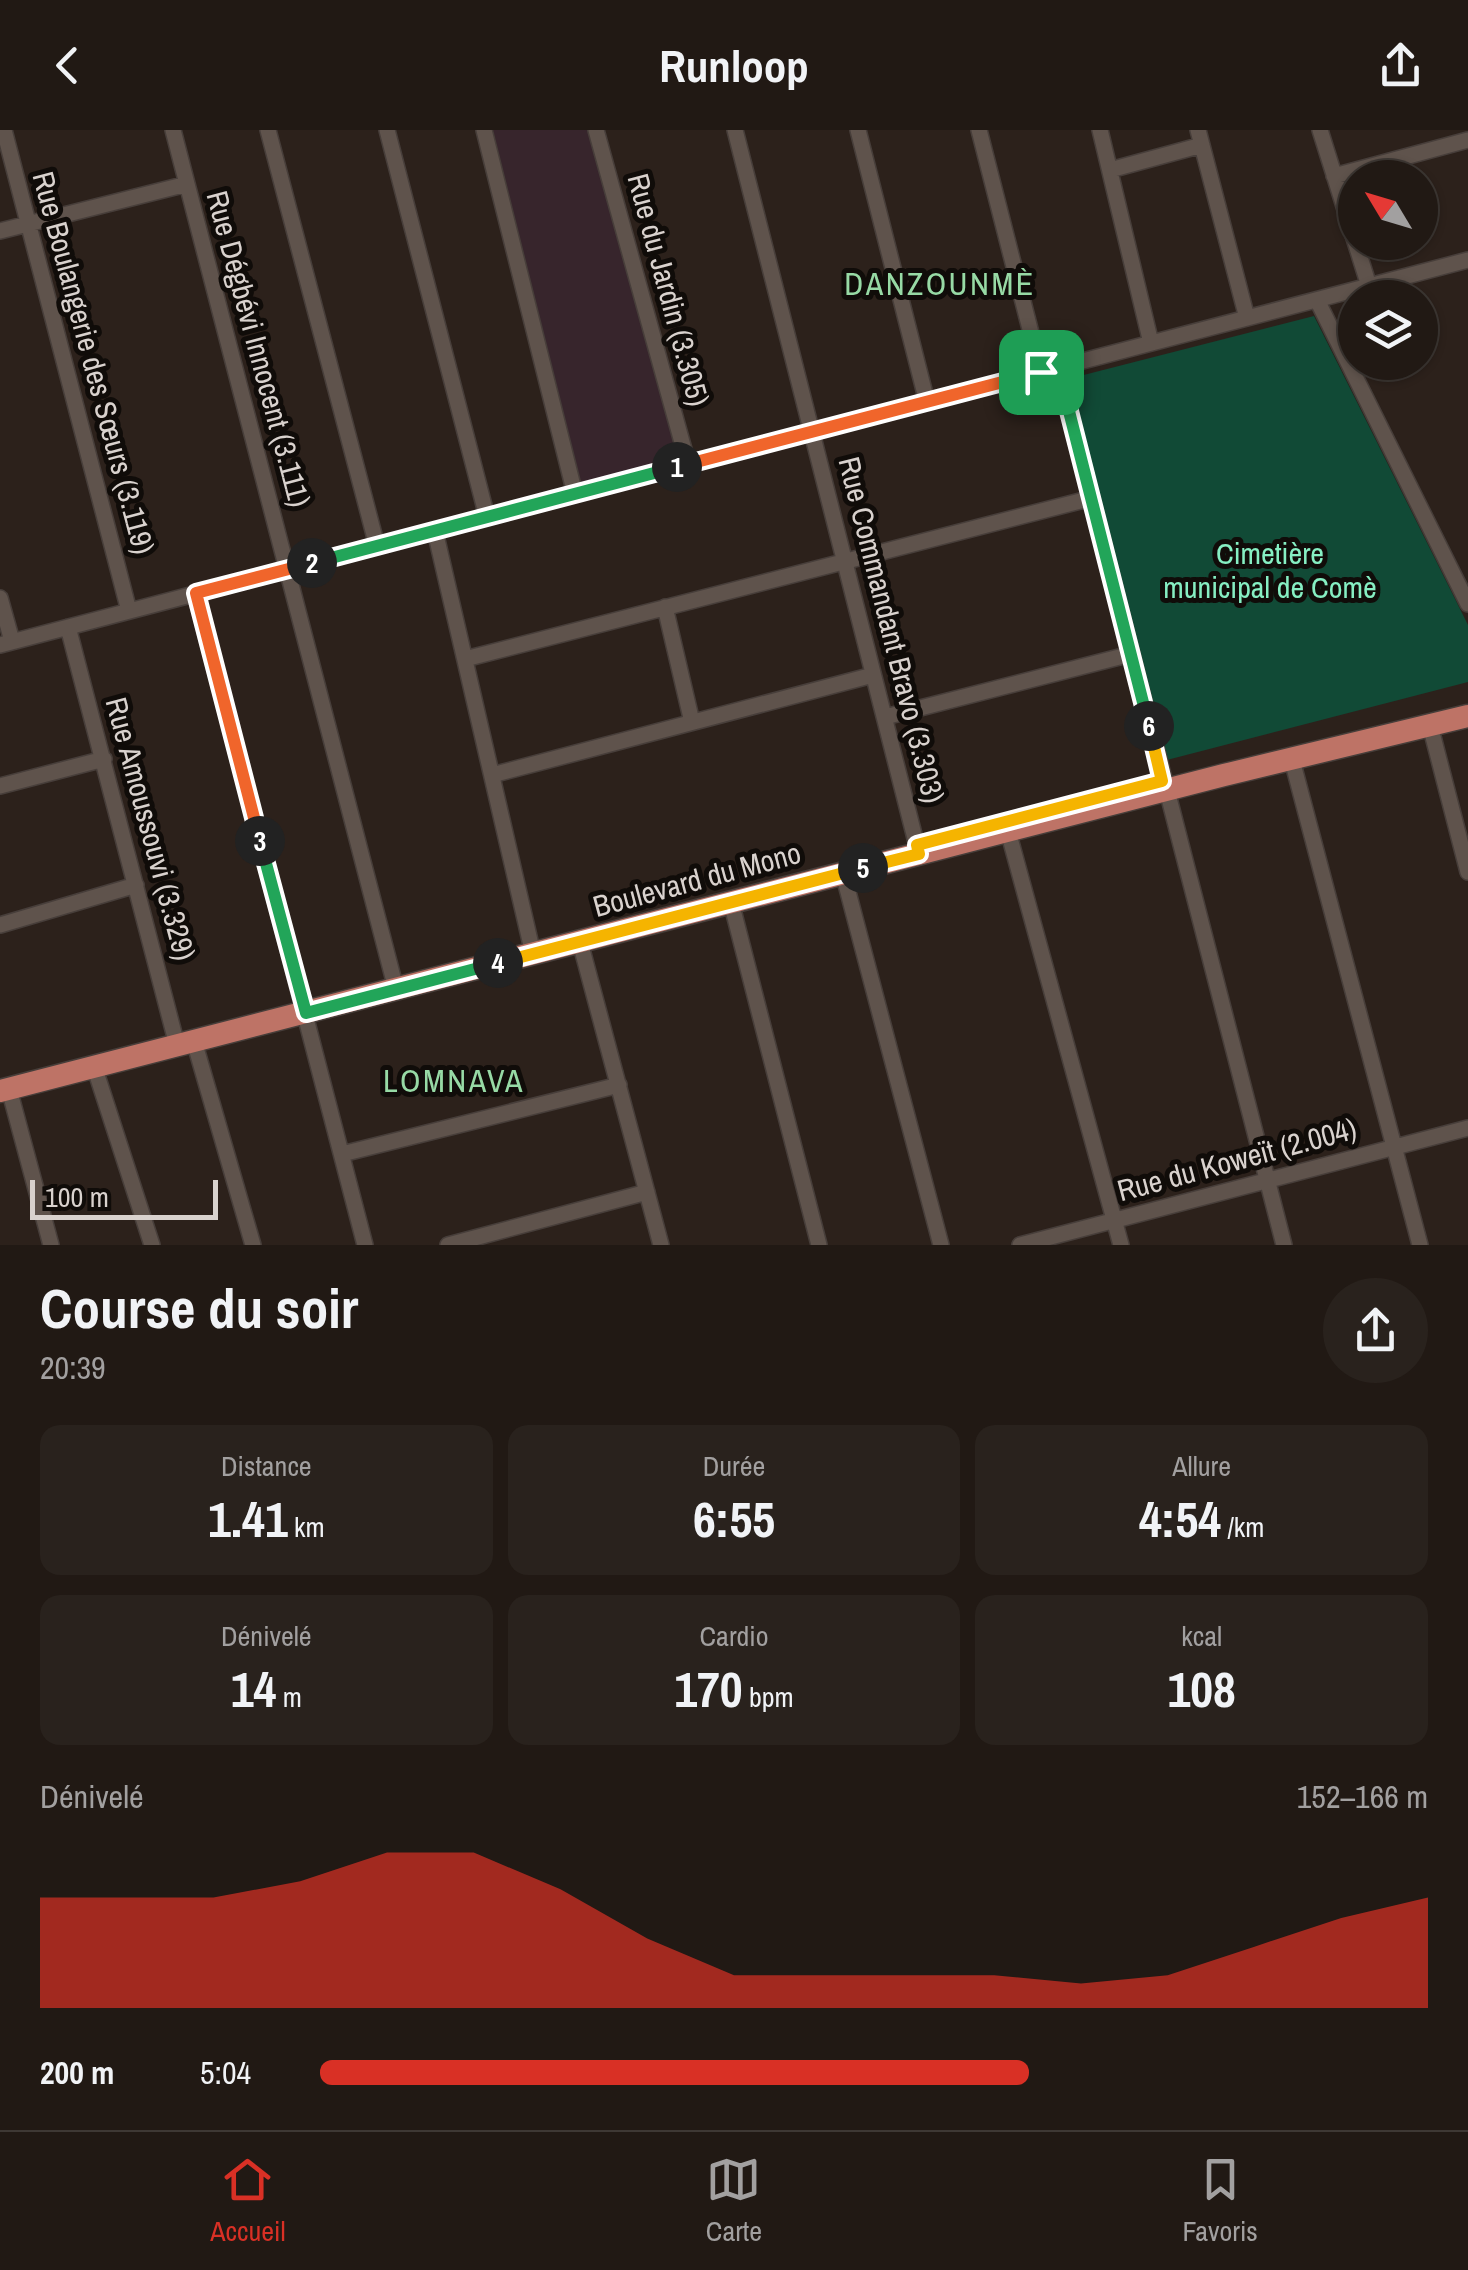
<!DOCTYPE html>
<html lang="fr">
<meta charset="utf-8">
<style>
:root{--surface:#211914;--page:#29221d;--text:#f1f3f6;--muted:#a2a0a0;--line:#3e3834;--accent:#d93025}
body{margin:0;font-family:"Archivo Narrow",sans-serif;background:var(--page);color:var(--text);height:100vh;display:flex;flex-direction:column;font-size:38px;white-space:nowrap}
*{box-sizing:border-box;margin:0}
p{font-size:32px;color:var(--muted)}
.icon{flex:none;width:55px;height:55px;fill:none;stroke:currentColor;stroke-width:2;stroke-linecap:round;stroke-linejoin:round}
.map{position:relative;height:1115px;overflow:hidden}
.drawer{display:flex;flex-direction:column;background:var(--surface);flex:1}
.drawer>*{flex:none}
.needle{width:65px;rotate:308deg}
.controls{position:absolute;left:1338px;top:30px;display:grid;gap:20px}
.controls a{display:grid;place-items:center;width:100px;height:100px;border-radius:50%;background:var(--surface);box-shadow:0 2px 8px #0004,0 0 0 2px var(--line);font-size:50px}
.scale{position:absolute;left:30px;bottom:25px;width:188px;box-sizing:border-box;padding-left:10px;border:5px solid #d9d2ce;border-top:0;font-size:28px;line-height:35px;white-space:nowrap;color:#d9d2ce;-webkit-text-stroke:8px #100c09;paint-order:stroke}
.pin{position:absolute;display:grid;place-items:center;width:85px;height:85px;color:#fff;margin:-42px;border-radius:20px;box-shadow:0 5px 15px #0006}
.km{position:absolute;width:50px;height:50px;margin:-25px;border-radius:50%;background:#222;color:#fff;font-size:28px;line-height:50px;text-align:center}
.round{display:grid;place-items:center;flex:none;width:105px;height:105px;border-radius:52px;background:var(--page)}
.overview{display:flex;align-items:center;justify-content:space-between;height:170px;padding:0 40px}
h1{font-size:55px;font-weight:700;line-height:75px}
.metrics{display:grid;grid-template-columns:repeat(3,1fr);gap:15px;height:170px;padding:10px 40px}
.metrics div{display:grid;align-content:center;border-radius:20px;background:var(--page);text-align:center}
.metrics b{font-size:50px;font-weight:700}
.metrics small{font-size:28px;font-weight:400}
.metrics p{font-size:28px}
.chart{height:280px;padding:20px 40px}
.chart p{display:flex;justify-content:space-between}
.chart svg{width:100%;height:180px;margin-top:10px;fill:var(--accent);opacity:.7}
ul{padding:0 40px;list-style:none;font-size:32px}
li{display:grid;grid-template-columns:160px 120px 1fr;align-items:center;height:75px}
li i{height:25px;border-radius:12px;background:var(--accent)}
header{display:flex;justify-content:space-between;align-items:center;height:130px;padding:0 40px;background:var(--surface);font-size:45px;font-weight:700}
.tab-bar{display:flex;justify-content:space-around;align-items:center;height:140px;border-top:2px solid var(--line);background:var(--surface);font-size:28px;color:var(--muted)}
.tab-bar a{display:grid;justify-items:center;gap:5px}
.tab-bar .selected{color:var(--accent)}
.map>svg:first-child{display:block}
.education{fill:#37252c}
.green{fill:#114a36}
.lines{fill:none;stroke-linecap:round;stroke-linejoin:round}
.minor-casing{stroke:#473e3a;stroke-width:18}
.primary-casing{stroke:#473e3a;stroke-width:25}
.minor{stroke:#5f534c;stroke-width:15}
.primary{stroke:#be7366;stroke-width:22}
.split-1-casing{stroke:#fff;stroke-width:20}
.split-2-casing{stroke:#fff;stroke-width:20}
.split-3-casing{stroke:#fff;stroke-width:20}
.split-4-casing{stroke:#fff;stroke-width:20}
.split-5-casing{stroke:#fff;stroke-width:20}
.split-6-casing{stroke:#fff;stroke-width:20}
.split-7-casing{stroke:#fff;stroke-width:20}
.split-1{stroke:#f0652b;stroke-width:12}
.split-2{stroke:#22a559;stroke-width:12}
.split-3{stroke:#f0652b;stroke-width:12}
.split-4{stroke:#22a559;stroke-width:12}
.split-5{stroke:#f5b400;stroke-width:12}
.split-6{stroke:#f5b400;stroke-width:12}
.split-7{stroke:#22a559;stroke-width:12}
.labels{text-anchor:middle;stroke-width:10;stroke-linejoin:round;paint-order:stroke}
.street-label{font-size:30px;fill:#d9d2ce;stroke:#100c09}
.park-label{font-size:30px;fill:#86efc3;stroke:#100c09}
.neighbourhood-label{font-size:32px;letter-spacing:2.5px;fill:#97daa5;stroke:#100c09}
</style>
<header><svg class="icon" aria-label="back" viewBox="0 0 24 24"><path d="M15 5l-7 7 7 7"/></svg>Runloop<svg class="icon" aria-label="share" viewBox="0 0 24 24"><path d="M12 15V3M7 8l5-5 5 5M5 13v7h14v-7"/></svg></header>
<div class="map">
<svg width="1468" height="1115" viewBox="0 0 1468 1115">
<rect width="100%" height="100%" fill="#2c211b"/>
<path class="education" d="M493,0H590L680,328L577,355Z"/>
<path class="green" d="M1314,186L1468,495V552L1163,631L1068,249Z"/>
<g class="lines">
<defs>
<path id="minor" d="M4,0L129,481
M173,0L396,859
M268,0L377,416
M387,0L487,387
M484,0L575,364
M596,0L688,334
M735,0L919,724
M858,0L927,272
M979,0L1041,242
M1100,0L1151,213
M1198,0L1247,188
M1320,0L1369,156
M1110,40L1202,15
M1334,46L1468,10
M0,101L187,54
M1317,170L1468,474
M1058,237L1284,1115
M435,401L531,815L544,822
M195,463L365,1115
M0,468L12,511
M665,477L692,592
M68,497L177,915
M0,515L1468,130
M465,529L1092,368
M885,587L1131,524
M1430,595L1468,742
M1292,630L1420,1115
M492,645L873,545
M0,656L104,629
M1008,701L1121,1115
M843,743L941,1115
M731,772L819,1115
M0,795L136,755
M580,812L661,1115
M194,911L253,1115
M94,936L152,1115
M9,959L51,1115
M342,1024L619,955
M448,1115L647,1062
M1020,1115L1468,998"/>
<path id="primary" d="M0,961L1224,645L1468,586"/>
</defs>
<use href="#minor" class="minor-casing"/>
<use href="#primary" class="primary-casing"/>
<use href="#minor" class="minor"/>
<use href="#primary" class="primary"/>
</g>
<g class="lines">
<defs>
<path id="split-1" d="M677,337L1041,242"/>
<path id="split-2" d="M312,433L677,337"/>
<path id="split-3" d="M260,711L196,463L312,433"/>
<path id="split-4" d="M260,711L306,883L498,833"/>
<path id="split-5" d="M498,833L863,738"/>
<path id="split-6" d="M863,738L919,724L917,715L1162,651L1149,596"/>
<path id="split-7" d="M1041,242L1058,238L1149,596"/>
</defs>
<use href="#split-1" class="split-1-casing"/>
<use href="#split-2" class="split-2-casing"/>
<use href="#split-3" class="split-3-casing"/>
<use href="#split-4" class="split-4-casing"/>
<use href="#split-5" class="split-5-casing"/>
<use href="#split-6" class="split-6-casing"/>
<use href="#split-7" class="split-7-casing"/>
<use href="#split-1" class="split-1"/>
<use href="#split-2" class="split-2"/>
<use href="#split-3" class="split-3"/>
<use href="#split-4" class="split-4"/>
<use href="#split-5" class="split-5"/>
<use href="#split-6" class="split-6"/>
<use href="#split-7" class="split-7"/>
</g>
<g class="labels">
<g class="street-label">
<text transform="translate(668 160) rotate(75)" y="10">Rue du Jardin (3.305)</text>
<text transform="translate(258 219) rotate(75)" y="10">Rue Dégbévi Innocent (3.111)</text>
<text transform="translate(93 233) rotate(75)" y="10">Rue Boulangerie des Sœurs (3.119)</text>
<text transform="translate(891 500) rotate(76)" y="10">Rue Commandant Bravo (3.303)</text>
<text transform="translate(150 699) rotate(75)" y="10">Rue Amoussouvi (3.329)</text>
<text transform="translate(697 750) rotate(-15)" y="10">Boulevard du Mono</text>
<text transform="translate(1237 1030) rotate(-15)" y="10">Rue du Koweït (2.004)</text>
</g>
<g class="park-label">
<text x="1270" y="434">Cimetière<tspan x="1270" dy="34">municipal de Comè</tspan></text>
</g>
<g class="neighbourhood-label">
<text x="940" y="165">DANZOUNMÈ</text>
<text x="454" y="962">LOMNAVA</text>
</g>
</g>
</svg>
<div class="controls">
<a><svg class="needle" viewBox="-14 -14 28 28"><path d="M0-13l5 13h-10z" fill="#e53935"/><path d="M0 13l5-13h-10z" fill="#a2a0a0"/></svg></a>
<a><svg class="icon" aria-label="layers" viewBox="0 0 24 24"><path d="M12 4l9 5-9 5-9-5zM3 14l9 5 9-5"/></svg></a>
</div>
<div class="scale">100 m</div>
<div class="pin" style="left:1041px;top:242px;background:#1e9e55"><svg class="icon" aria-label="arrive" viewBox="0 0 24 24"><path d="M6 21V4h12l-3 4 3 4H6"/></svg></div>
<b class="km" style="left:677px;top:337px">1</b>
<b class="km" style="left:312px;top:433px">2</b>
<b class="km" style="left:260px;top:711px">3</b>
<b class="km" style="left:498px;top:833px">4</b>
<b class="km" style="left:863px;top:738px">5</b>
<b class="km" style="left:1149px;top:596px">6</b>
</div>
<section class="drawer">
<div class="overview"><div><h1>Course du soir</h1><p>20:39</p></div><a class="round"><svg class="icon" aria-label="share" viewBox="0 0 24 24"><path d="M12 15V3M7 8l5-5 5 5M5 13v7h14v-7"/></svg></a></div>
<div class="metrics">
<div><p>Distance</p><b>1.41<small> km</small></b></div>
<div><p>Durée</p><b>6:55</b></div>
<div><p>Allure</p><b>4:54<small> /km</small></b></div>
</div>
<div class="metrics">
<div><p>Dénivelé</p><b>14<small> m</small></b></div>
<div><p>Cardio</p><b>170<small> bpm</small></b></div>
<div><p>kcal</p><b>108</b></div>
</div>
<div class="chart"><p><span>Dénivelé</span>152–166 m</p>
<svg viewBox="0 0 160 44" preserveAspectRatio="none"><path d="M0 44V17L10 17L20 17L30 13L40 6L50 6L60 15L70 27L80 36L90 36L100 36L110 36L120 38L130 36L140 29L150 22L160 17V44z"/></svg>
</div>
<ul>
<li><b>200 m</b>5:04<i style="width:64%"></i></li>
</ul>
</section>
<nav class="tab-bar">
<a class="selected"><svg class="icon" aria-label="home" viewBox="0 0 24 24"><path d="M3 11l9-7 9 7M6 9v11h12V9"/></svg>Accueil</a>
<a><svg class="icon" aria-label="map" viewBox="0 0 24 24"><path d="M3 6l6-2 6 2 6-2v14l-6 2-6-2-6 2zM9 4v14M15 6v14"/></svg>Carte</a>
<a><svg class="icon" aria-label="saved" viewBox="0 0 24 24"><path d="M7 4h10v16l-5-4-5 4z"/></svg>Favoris</a>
</nav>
